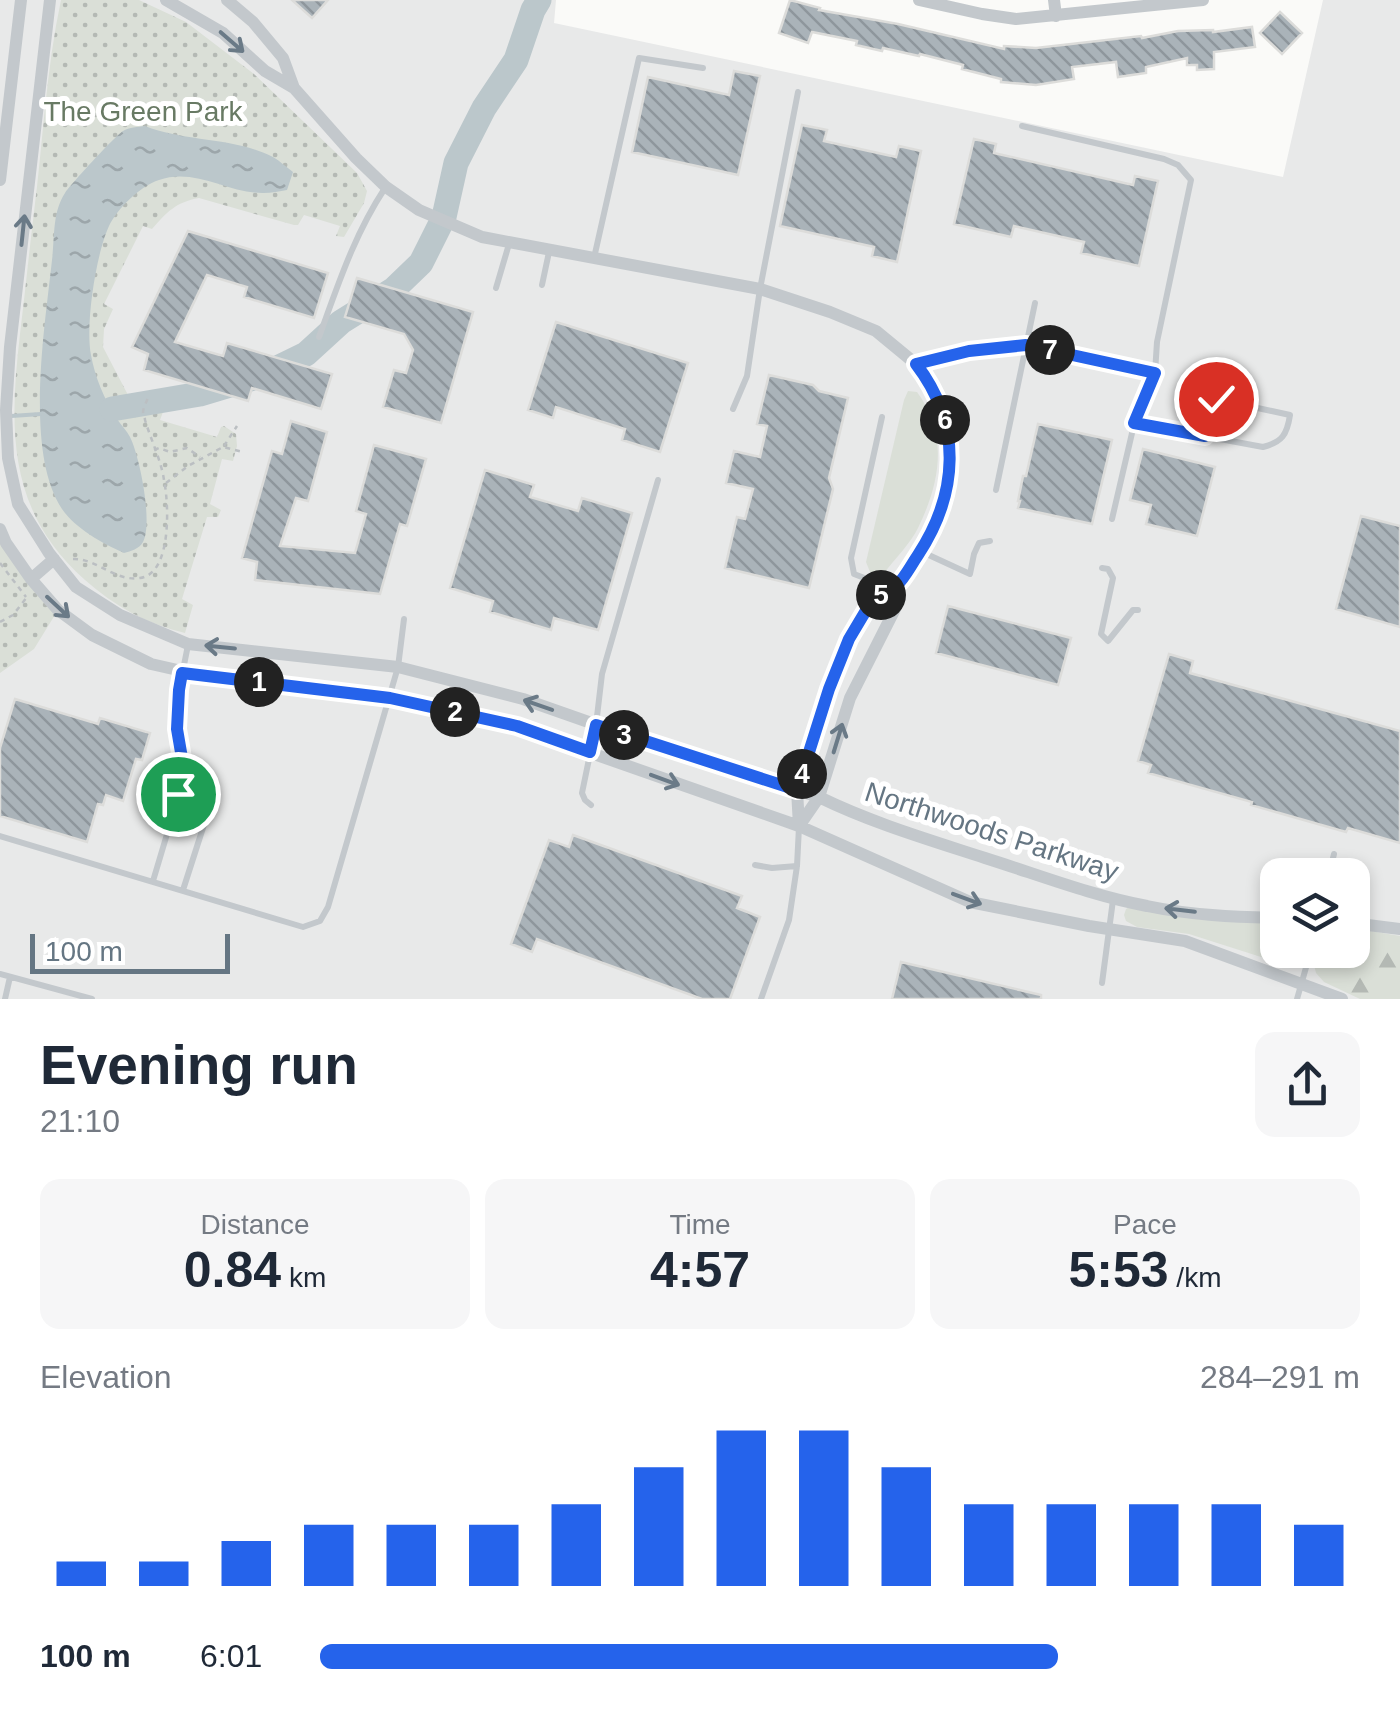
<!DOCTYPE html>
<meta charset="utf-8">
<style>
:root{--surface:#fff;--page:#f6f6f7;--text:#1f2937;--muted:#747a83;--accent:#2563eb}
body{margin:0;font-family:Arial,sans-serif;background:var(--page);color:var(--text);height:100vh;display:flex;flex-direction:column;font-size:38px;white-space:nowrap}
*{box-sizing:border-box;margin:0}
p{font-size:32px;color:var(--muted)}
.icon{flex:none;width:55px;height:55px;fill:none;stroke:currentColor;stroke-width:2;stroke-linecap:round;stroke-linejoin:round}
.map{position:relative;height:999px;overflow:hidden}
.panel{display:flex;flex-direction:column;background:var(--surface);flex:1}
.panel>*{flex:none}
.buttons{position:absolute;left:1260px;top:858px;display:grid;gap:20px}
.buttons a{display:grid;place-items:center;width:110px;height:110px;border-radius:20px;background:var(--surface);box-shadow:0 5px 15px #0003;font-size:50px}
.scale{position:absolute;left:30px;bottom:25px;width:200px;box-sizing:border-box;padding-left:10px;border:5px solid #657683;border-top:0;font-size:28px;line-height:35px;white-space:nowrap;color:#657683;-webkit-text-stroke:8px #fff;paint-order:stroke}
.pin{position:absolute;display:grid;place-items:center;width:85px;height:85px;color:#fff;margin:-42px;border:5px solid #fff;border-radius:50%;box-shadow:0 2px 10px #0007}
.km{position:absolute;width:50px;height:50px;margin:-25px;border-radius:50%;background:#222;color:#fff;font-size:28px;line-height:50px;text-align:center}
.round{display:grid;place-items:center;flex:none;width:105px;height:105px;border-radius:20px;background:var(--page)}
.summary{display:flex;align-items:center;justify-content:space-between;height:170px;padding:0 40px}
h1{font-size:55px;font-weight:700;line-height:75px}
.metrics{display:grid;grid-template-columns:repeat(3,1fr);gap:15px;height:170px;padding:10px 40px}
.metrics div{display:grid;align-content:center;border-radius:20px;background:var(--page);text-align:center}
.metrics b{font-size:50px;font-weight:700}
.metrics small{font-size:28px;font-weight:400}
.metrics p{font-size:28px}
.chart{height:280px;padding:20px 40px}
.chart p{display:flex;justify-content:space-between}
.chart svg{width:100%;height:180px;margin-top:10px;stroke:var(--accent);stroke-width:6}
ul{padding:0 40px;list-style:none;font-size:32px}
li{display:grid;grid-template-columns:160px 120px 1fr;align-items:center;height:75px}
li i{height:25px;border-radius:12px;background:var(--accent)}
.map>svg:first-child{display:block}
.built{fill:#e8e9e9;fill-rule:evenodd}
.green{fill:#dadfd7}
.forest{fill:url(#forest-firs)}
.park{fill:url(#park-dots)}
.water{fill:url(#water-ripples)}
.lines{fill:none;stroke-linecap:round;stroke-linejoin:round}
.stream{stroke:#bbc7cb;stroke-width:4}
.river{stroke:#bbc7cb;stroke-width:25}
.building{fill:url(#building-back-hatch);stroke:#dcdcda;stroke-width:2.5}
.path{stroke:#bbbfc2;stroke-width:2.5;stroke-dasharray:5 5;stroke-linecap:butt}
.lane{stroke:#c3c8cc;stroke-width:6}
.street{stroke:#c3c8cc;stroke-width:12}
.oneway{stroke:#6a7a87}
.route-casing{stroke:#fff;stroke-width:20}
.route{stroke:#2563eb;stroke-width:12}
.labels{text-anchor:middle;stroke-width:10;stroke-linejoin:round;paint-order:stroke}
.park-label{font-size:28px;fill:#687a64;stroke:#fff}
.street-label{font-size:28px;fill:#657683;stroke:#fff}
</style>
<div class="map">
<svg width="1400" height="999" viewBox="0 0 1400 999">
<defs>
<pattern id="forest-firs" width="22" height="20" patternUnits="userSpaceOnUse" patternTransform="scale(2.5)"><rect width="22" height="20" fill="#dadfd7"/><path d="M5 1l3.5 6h-7zM16 11l3.5 6h-7z" fill="#b4b9b4"/></pattern>
<pattern id="park-dots" width="8" height="8" patternUnits="userSpaceOnUse" patternTransform="scale(2.5)"><rect width="8" height="8" fill="#dadfd7"/><path d="M2 2h.1M6 6h.1" fill="none" stroke="#b4b9b4" stroke-width="1.8" stroke-linecap="round"/></pattern>
<pattern id="water-ripples" width="26" height="14" patternUnits="userSpaceOnUse" patternTransform="scale(2.5)"><rect width="26" height="14" fill="#bbc7cb"/><path d="M2 4q2-2 4 0t4 0M15 11q2-2 4 0t4 0" fill="none" stroke="#9ca6aa"/></pattern>
<pattern id="building-back-hatch" width="6" height="6" patternUnits="userSpaceOnUse" patternTransform="scale(2.5)"><rect width="6" height="6" fill="#aab3b9"/><path d="M-1 5l2 2M0 0l6 6M5-1l2 2" fill="none" stroke="#8e969c"/></pattern>
</defs>
<rect width="100%" height="100%" fill="#fafaf8"/>
<path class="built" d="M0,0H556L554,23L1283,177L1323,0H1400V999H0ZM1278,875H1352V950H1278Z"/>
<path class="green" d="M908,391L917,392C949,435 940,483 918,528C910,544 895,559 884,573L878,575L870,572L866,562L904,400Z
M1131,906L1277,924L1278,950H1299L1293,959L1277,962L1189,934L1137,927L1126,921L1124,915L1126,909Z"/>
<path class="forest" d="M1353,928L1400,936V999H1360L1324,982L1316,973L1314,965L1319,950H1352Z"/>
<path class="park" d="M61,0H139L186,22L254,74L357,173L367,191L364,203L344,237L336,236L340,226L304,215L298,225H294L199,198C176,202 167,212 152,229L143,226L104,304L113,309L104,329L103,347L128,395L138,402L161,409L163,412L160,420L217,437L221,427L224,426L236,434L237,446L233,461L222,459L210,504L221,510L218,517H207L182,599L193,605L185,633C147,624 114,606 85,580C7,511 9,429 20,334C25,293 29,253 34,212C43,142 46,70 61,0Z
M0,529L58,610L34,649L0,673Z"/>
<path class="water" d="M145,126C185,142 234,137 273,157C280,161 286,167 293,172L287,190C280,191 271,193 264,193C229,194 195,167 159,180C140,186 117,209 109,226C96,254 85,325 91,355C95,377 104,399 117,419C121,425 127,431 130,437C140,457 153,523 143,542C139,549 131,551 124,553C102,543 76,529 62,509C24,452 45,326 52,260C55,237 52,213 65,193C70,185 115,136 123,131C129,127 138,127 145,126Z"/>
<g class="lines">
<path class="stream" d="M11,416L41,414"/>
<path class="river" d="M112,409L200,394L263,375L306,354L341,322L394,289L421,263L444,217L456,163L484,108L516,60L533,10L539,0"/>
</g>
<path class="building" d="M292,0H328L312,18Z
M790,0L820,8L819,10L898,24L1004,49V46L1036,48L1141,36L1142,38L1178,31L1213,30V32L1252,27L1255,47L1214,52V69L1197,70V65H1187V58L1146,67V73L1118,77L1116,62L1072,67L1074,79L1036,85L1001,82V79L962,69L963,65L920,54L919,56L883,48L882,51L856,45L857,41L812,32L808,43L779,33Z
M1280,12L1302,33L1282,54L1260,33Z
M734,71L760,76L738,175L632,152L648,77L729,95Z
M802,125L827,130L824,141L896,157L899,146L921,151L897,262L872,256L874,247L780,226Z
M974,139L996,144L994,153L1133,185L1135,176L1158,181L1139,266L1081,253L1084,242L1014,226L1011,237L954,224Z
M188,231L328,273L314,318L244,297L247,287L207,275L175,342L223,356L227,343L332,374L321,409L252,388L248,401L144,370L148,354L132,347Z
M357,278L473,312L441,423L383,407L394,370L406,373L413,350L404,334L345,317Z
M556,322L688,363L660,452L622,440L625,429L556,407L553,418L528,410Z
M769,375L813,385L819,391L848,398L829,478L833,489L809,588L725,568L737,517L745,519L753,489L726,483L734,451L760,457L767,426L757,424Z
M291,421L327,432L308,501L296,498L280,546L355,553L366,514L356,511L374,445L426,459L407,526L400,524L380,594L255,580L257,562L242,558L272,451L282,454Z
M1038,424L1112,440L1092,524L1018,508L1020,501H1018L1023,476H1026Z
M1143,449L1215,467L1197,536L1146,524L1151,505L1130,500Z
M485,470L534,485L530,497L578,511L582,498L632,513L598,630L554,618L551,630L490,612L493,601L450,588Z
M1361,516L1400,526V627L1336,609Z
M948,606L1071,638L1058,685L936,653Z
M1169,654L1193,661L1190,673L1400,731V843L1348,828L1346,832L1251,805L1252,802L1148,773L1151,765L1138,761Z
M15,699L98,724L100,718L150,733L142,760L136,759L123,801L106,795L103,805L98,804L87,842L0,816V748Z
M573,835L742,896L737,908L760,917L730,999H702L537,939L532,952L511,944L549,840L569,847Z
M901,962L1041,995V999H892Z"/>
<g class="lines">
<path class="path" d="M224,446L237,426
M154,450L159,448L170,452L187,448L200,457
M166,483L188,466L223,447L243,452
M73,559C96,558 115,582 140,578C172,574 169,504 164,480C161,460 151,440 145,420C145,417 143,415 143,413C143,407 146,403 148,398
M0,563L26,597
M0,622L13,615L27,597"/>
<path class="lane" d="M1022,126L1164,159L1178,165L1191,180L1157,342L1155,373L1136,416L1112,519
M594,258L639,58L703,68
M542,285L549,252
M496,288L509,244
M319,337C338,285 354,235 385,188
M733,409L747,376L760,289L798,92
M882,417L851,558L854,574L893,589
M1134,423L1263,447C1282,442 1287,435 1290,415L1216,399L1205,435
M996,490L1035,303
M920,551L970,574L974,554L979,543L990,541
M1102,568L1108,569L1113,578L1101,634L1108,641L1133,610H1138
M591,805L585,800L582,793L596,725L602,674L658,480
M0,836L303,927L320,921L328,907L398,667L404,619
M755,865L772,868L797,866
M1329,875L1334,854
M153,881L179,794L183,764L177,729L179,690L188,645
M183,890L210,806
M0,974L92,999
M1102,983L1113,900
M5,999L10,977
M761,999L789,920L797,866L799,827
M1297,999L1311,950"/>
<path class="street" d="M50,0L10,347L6,410L8,458L18,504L49,553L76,587L120,615L188,644L398,667L523,699L654,745L819,797C872,823 930,840 985,858C1039,875 1093,896 1147,906C1190,915 1234,917 1278,918
M166,0L223,33L265,71L294,88L356,158L386,187L419,210L482,237L760,289L830,312L876,331L916,364L926,377L945,422L950,457L949,487L943,510L930,536L894,590L895,609L850,698L819,797L799,826
M227,0L253,22L283,58L294,88
M919,0L982,14L1016,19L1203,0
M1054,0L1056,16
M0,180L21,0
M916,364L969,351L1026,345L1155,373
M0,529L6,543L31,579L58,610L92,635L151,664L204,676L390,698L517,727L799,826L970,902L1089,926L1185,941L1342,999
M31,579L54,559
M799,826L797,790L829,689L849,639L874,597L894,590
M1352,923L1400,929"/>
</g>
<defs><path id="oneway-shaft" d="M-6 0H5M1.5-3L5.5 0L1.5 3" fill="none" stroke-width="1.6" stroke-linecap="round" stroke-linejoin="round" transform="scale(2.5)"/></defs>
<g class="oneway">
<use href="#oneway-shaft" transform="translate(232 42) rotate(41)"/>
<use href="#oneway-shaft" transform="translate(23 230) rotate(-84)"/>
<use href="#oneway-shaft" transform="translate(58 607) rotate(43)"/>
<use href="#oneway-shaft" transform="translate(220 647) rotate(-174)"/>
<use href="#oneway-shaft" transform="translate(538 705) rotate(-161)"/>
<use href="#oneway-shaft" transform="translate(838 738) rotate(-73)"/>
<use href="#oneway-shaft" transform="translate(665 780) rotate(20)"/>
<use href="#oneway-shaft" transform="translate(967 899) rotate(20)"/>
<use href="#oneway-shaft" transform="translate(1180 910) rotate(-173)"/>
</g>
<g class="lines">
<defs>
<path id="route" d="M178,794L183,764L177,729L179,690L182,673L390,698L517,726L590,752L596,725L797,790L829,689L849,639L874,597C902,587 902,579 918,555C958,494 963,425 916,364L969,351L1026,345L1155,373L1134,423L1205,436L1216,399"/>
</defs>
<use href="#route" class="route-casing"/>
<use href="#route" class="route"/>
</g>
<g class="labels">
<g class="park-label">
<text x="143" y="121">The Green Park</text>
</g>
<g class="street-label">
<text transform="translate(992 831) rotate(18)" y="10">Northwoods Parkway</text>
</g>
</g>
</svg>
<div class="buttons">
<a><svg class="icon" aria-label="layers" viewBox="0 0 24 24"><path d="M12 4l9 5-9 5-9-5zM3 14l9 5 9-5"/></svg></a>
</div>
<div class="scale">100 m</div>
<div class="pin" style="left:178px;top:794px;background:#1e9e55"><svg class="icon" aria-label="arrive" viewBox="0 0 24 24"><path d="M6 21V4h12l-3 4 3 4H6"/></svg></div>
<div class="pin" style="left:1216px;top:399px;background:#d93025"><svg class="icon" aria-label="check" viewBox="0 0 24 24"><path d="M5 12l5 5 9-10"/></svg></div>
<b class="km" style="left:259px;top:682px">1</b>
<b class="km" style="left:455px;top:712px">2</b>
<b class="km" style="left:624px;top:735px">3</b>
<b class="km" style="left:802px;top:774px">4</b>
<b class="km" style="left:881px;top:595px">5</b>
<b class="km" style="left:945px;top:420px">6</b>
<b class="km" style="left:1050px;top:350px">7</b>
</div>
<section class="panel">
<div class="summary"><div><h1>Evening run</h1><p>21:10</p></div><a class="round"><svg class="icon" aria-label="share" viewBox="0 0 24 24"><path d="M12 15V3M7 8l5-5 5 5M5 13v7h14v-7"/></svg></a></div>
<div class="metrics">
<div><p>Distance</p><b>0.84<small> km</small></b></div>
<div><p>Time</p><b>4:57</b></div>
<div><p>Pace</p><b>5:53<small> /km</small></b></div>
</div>
<div class="chart"><p><span>Elevation</span>284–291 m</p>
<svg viewBox="0 0 160 44" preserveAspectRatio="none"><path d="M5 44V38M15 44V38M25 44V33M35 44V29M45 44V29M55 44V29M65 44V24M75 44V15M85 44V6M95 44V6M105 44V15M115 44V24M125 44V24M135 44V24M145 44V24M155 44V29"/></svg>
</div>
<ul>
<li><b>100 m</b>6:01<i style="width:71%"></i></li>
</ul>
</section>
